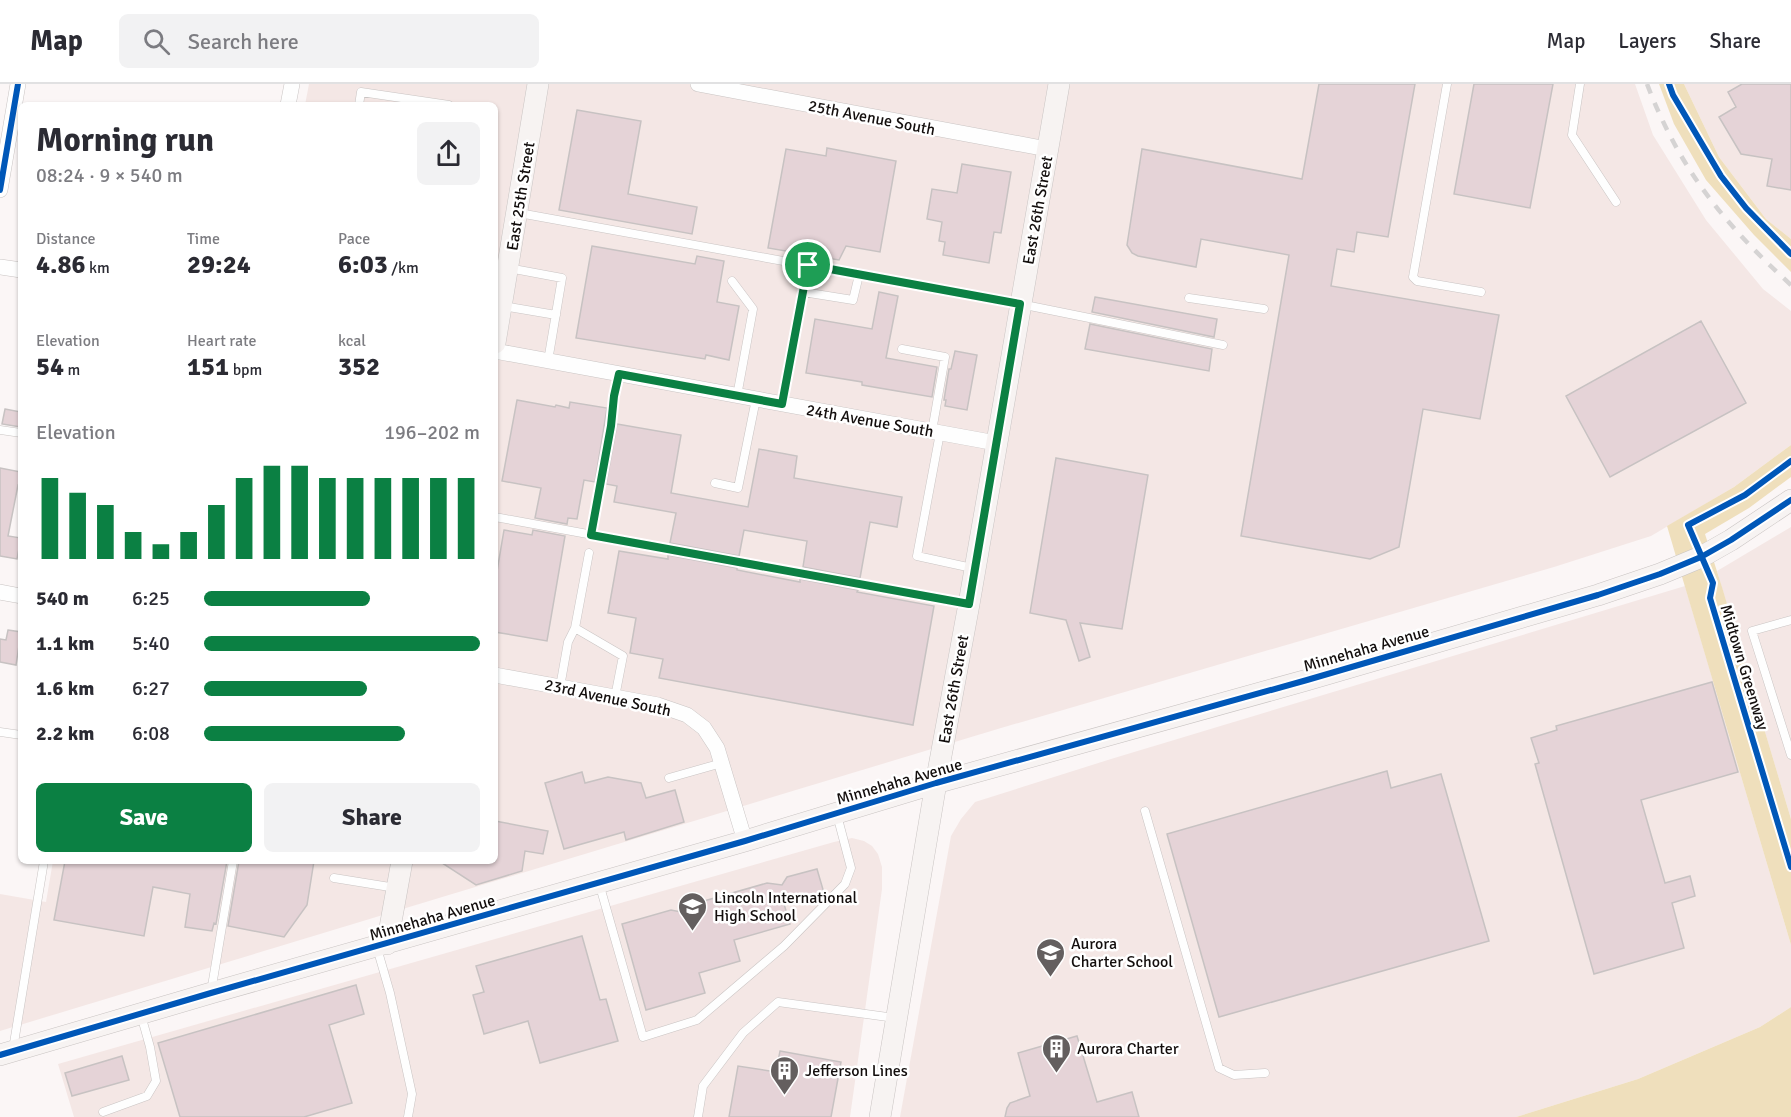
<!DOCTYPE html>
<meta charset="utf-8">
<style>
:root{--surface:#fff;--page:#f2f2f3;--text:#2b2b33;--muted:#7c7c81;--line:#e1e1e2;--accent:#0b8043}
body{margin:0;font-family:Signika,sans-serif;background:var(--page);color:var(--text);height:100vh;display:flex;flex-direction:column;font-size:22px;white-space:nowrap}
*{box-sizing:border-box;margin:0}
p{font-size:20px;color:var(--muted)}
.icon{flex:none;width:33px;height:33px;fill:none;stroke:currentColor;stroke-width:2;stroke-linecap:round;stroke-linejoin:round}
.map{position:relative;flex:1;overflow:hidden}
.drawer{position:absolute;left:18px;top:18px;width:480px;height:762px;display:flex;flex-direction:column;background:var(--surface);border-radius:9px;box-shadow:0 2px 4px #0004}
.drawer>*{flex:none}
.pin{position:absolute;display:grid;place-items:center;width:51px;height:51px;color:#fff;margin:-26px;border:3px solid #fff;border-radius:50%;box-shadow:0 2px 6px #0007}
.round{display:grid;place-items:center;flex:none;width:63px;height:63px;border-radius:9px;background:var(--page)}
.headline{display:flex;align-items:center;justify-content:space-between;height:102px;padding:0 18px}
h1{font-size:33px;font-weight:700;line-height:45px}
.metrics{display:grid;grid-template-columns:repeat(3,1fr);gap:9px;height:102px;padding:6px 18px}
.metrics div{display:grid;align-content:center}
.metrics b{font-size:26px;font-weight:700}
.metrics small{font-size:16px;font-weight:400}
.metrics p{font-size:16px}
.chart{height:168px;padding:12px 18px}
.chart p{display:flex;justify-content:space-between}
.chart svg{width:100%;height:108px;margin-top:6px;stroke:var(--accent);stroke-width:6}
.cta{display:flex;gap:12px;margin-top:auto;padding:12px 18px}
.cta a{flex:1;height:69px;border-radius:9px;background:var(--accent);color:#fff;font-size:24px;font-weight:700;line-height:69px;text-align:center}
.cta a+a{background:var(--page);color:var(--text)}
ul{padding:0 18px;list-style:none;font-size:20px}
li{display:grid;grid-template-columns:96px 72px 1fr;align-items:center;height:45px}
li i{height:15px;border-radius:8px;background:var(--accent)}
header{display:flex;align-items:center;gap:36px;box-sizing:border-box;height:84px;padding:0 30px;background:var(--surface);border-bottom:2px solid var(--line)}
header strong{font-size:28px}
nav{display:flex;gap:33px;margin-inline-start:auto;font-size:21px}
.search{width:420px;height:54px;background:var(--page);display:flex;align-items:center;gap:15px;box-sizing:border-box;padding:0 21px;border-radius:9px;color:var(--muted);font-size:22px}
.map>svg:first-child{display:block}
.built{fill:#f4e7e5}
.green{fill:#efdfbc}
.building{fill:#e5d3d7;stroke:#c7c2c2;stroke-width:1.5}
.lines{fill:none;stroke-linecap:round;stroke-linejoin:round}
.lane-casing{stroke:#c9c4c3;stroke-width:9}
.street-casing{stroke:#c9c4c3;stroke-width:16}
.secondary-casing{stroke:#c9c4c3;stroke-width:22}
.lane{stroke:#fefefe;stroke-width:8}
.street{stroke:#fefefe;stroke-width:15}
.secondary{stroke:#f7f3f2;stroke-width:21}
.rail{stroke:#d5d3d3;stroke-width:4.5;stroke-dasharray:10 10;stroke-linecap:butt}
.cycleway-casing{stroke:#fff;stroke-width:10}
.cycleway{stroke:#0057b8;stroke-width:6}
.route-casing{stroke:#fff;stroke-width:12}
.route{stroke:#0b8043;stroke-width:8}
.labels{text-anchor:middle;stroke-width:5;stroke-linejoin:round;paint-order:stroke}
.street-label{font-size:16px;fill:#130e0d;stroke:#fff}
.poi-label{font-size:16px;fill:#130e0d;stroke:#fff;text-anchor:start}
</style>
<header>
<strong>Map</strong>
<div class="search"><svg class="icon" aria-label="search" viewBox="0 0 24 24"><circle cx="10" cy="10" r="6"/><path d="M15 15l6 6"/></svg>Search here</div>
<nav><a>Map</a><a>Layers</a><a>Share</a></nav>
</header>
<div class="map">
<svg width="1791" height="1033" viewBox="0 0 1791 1033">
<rect width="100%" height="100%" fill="#fbf6f6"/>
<path class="built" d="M309,0H1635L1653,51L1706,136L1763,205L1791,227V361L1734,403L1651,452L1554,483L1001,644L0,947V810L46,818L53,777H495V21H305Z
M1684,0H1791V155L1766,135L1719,73Z
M1791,443V735L1717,487Z
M1685,502L1791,861V923L1760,943L1638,995L1516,1033H900L951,752L961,735L975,718L1111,675Z
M852,754L864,757L872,762L878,770L882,783V805L850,1033H74L58,980L834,758Z"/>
<path class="green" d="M1659,0H1684L1719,73L1766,135L1791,155V188L1754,151L1706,96L1674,40Z
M1791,361V393L1749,424L1705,450L1722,503L1791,735V861L1667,442L1734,403Z
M1791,923V1033H1516L1638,995L1760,943Z"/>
<path class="building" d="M1319,0H1415L1388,153L1357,148L1354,168L1337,165L1331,202L1499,231L1480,335L1423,325L1399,463L1370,475L1241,452L1289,171L1201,155L1196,183L1138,172L1132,169L1127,161L1142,65L1302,95Z
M1474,0H1553L1530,124L1454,110Z
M1742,0H1791V106L1767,102L1772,75L1741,70L1719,33L1736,23L1728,8Z
M577,26L641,37L628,110L697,123L692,150L559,126Z
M827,64L896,77L880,168L846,162L839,176L768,164L786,65L826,72Z
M962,80L1011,88L1001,149L994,148L989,179L943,171L945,158L939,157L942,138L927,135L932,105L957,109Z
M592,162L695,180L697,172L724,177L717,218L739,222L729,276L706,271L705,275L576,254Z
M879,208L898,212L886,274L937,283L932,313L862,301V298L806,289L815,235L872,245Z
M1095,213L1217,235L1214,253L1092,228Z
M1701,237L1746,319L1610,393L1566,312Z
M1090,240L1212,265L1209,287L1085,265Z
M955,267L977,271L967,326L945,322L946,316H944L949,285H951Z
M517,316L555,323L556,321L569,324L570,318L607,324L595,398L584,396L577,435L568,434L567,440L535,434L541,404L502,397Z
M5,325L21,328V343L2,340Z
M617,340L681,351L671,409L748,423L759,365L797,372L794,394L902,413L897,443L870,438L860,494L803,483L807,457L744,446L739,472L670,459L676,429L614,418L617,402L606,400Z
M1056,374L1148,391L1122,545L1080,539L1090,573L1079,577L1066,536L1030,529Z
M0,384L21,388V402L18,401L8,452L21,454L17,475L0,472Z
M504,446L532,451L533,446L565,452L547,557L495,548V499Z
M619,467L668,475V471L737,484V486L800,498V495L858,506L857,508L934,522L913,641L659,594L663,575L630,569L636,534L608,529Z
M8,546L21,548L16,581L0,578V555L6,556Z
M1712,598L1738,688L1641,716L1665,799L1690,792L1695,812L1672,819L1684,864L1594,890L1535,680L1539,679L1531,654L1557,646L1556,642Z
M1387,687L1391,704L1441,690L1489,857L1219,933L1167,750Z
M582,688L585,699L608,693L641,699L646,714L675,706L684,738L626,756L624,748L564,765L545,699Z
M495,737L548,747L543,770L525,767L522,787L476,801L439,777H495Z
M65,777H227L216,840L214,839L212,847L185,843L190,810L153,803L144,852L54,836Z
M239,777H314L307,821L284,853L228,842Z
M817,785L824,809L784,820L790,840L734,856L740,877L699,889L705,909L646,926L622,840L671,826L681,828L690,821L767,799L782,801L787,793Z
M582,852L600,916L606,915L618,957L540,979L528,937L484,950L473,911L484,908L476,882Z
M356,901L364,930L329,941L352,1019L304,1033H180L158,959Z
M1077,952L1097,1018L1132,1008L1139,1033H1005L1007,1024L1010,1019L1030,1012L1018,969Z
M780,967L841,978L831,1033H729L738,982L776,988Z
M122,972L129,996L72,1012L65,989Z"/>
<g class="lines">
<defs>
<path id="lane" d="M1447,0L1413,193L1417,197L1481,208
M1580,0L1572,51L1616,118
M359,21L361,8L449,21
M519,129L1020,220L1223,261
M508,184L562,194L548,277
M732,197L753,225L737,312
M803,208L809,181
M1189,214L1264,225
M503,222L556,231
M902,265L945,273L932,347
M782,320L803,208L853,216L859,191
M0,346L21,349
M940,349L917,472L972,484
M715,399L738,404L756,315
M495,433L969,520
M591,451L611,342L614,312L619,290
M1791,536L1752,547L1791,671
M575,544L623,572L615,613
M560,603L568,558L575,544L589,469
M0,648L21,651
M669,694L722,679
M1145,727L1219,984L1234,991L1265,989
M334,794L396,804
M599,799L643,953L697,936L784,862L845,800L851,784L837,731
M377,864L390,909L412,1010L408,1033
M211,908L233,777
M13,965L44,777
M103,1028L147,1012L156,997L150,963L141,931
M698,1033L703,1002L743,949L778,918L895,934"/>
<path id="street" d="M698,0L1047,65
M288,21L292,0
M0,106L18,0
M0,183L21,186
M495,267L996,359
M0,508L21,512
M495,591L658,621L687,631L704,644L717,664L745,757"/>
<path id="secondary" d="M495,259L538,0
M387,860L402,777
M0,971L211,909L745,757L936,699L1307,596L1598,511L1660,490L1701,473L1731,456L1791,416
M880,1033L936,699L969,520L1059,0"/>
</defs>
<use href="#lane" class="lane-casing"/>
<use href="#street" class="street-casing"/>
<use href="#secondary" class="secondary-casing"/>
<use href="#lane" class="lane"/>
<use href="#street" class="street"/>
<use href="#secondary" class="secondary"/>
<path class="rail" d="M1647,0C1680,86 1724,140 1791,201"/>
<defs>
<path id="cycleway" d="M1669,0L1673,11L1721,92L1746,124L1791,170
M0,106L18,0
M1791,377L1745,411L1688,441L1713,499L1710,514L1791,783
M0,971L211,909L745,757L936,699L1307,596L1598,511L1660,490L1701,473L1731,456L1791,416"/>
</defs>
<use href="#cycleway" class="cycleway-casing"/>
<use href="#cycleway" class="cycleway"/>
</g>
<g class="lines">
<defs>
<path id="route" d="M808,181L1020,220L969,520L591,451L611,342L614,312L619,290L782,320Z"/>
</defs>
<use href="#route" class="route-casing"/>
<use href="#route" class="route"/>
</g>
<defs>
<symbol id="school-pin" viewBox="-11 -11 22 30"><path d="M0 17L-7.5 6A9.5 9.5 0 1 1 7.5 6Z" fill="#645f5f" stroke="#fff"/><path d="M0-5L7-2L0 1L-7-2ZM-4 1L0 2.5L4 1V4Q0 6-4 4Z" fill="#fff"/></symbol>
<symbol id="building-pin" viewBox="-11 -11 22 30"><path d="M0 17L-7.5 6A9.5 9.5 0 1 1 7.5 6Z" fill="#645f5f" stroke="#fff"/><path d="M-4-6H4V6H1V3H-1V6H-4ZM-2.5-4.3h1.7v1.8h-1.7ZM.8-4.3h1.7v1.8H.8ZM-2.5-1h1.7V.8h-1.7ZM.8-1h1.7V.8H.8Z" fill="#fff"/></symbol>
</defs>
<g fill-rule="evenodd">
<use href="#school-pin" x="676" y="806" width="33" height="45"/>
<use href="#school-pin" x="1034" y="852" width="33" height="45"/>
<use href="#building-pin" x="1040" y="948" width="33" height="45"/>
<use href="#building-pin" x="768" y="970" width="33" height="45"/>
</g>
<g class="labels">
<g class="street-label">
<text transform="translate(872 33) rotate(11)" y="6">25th Avenue South</text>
<text transform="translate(520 112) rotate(-81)" y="6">East 25th Street</text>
<text transform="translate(1037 126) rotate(-80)" y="6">East 26th Street</text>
<text transform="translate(870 336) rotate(10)" y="6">24th Avenue South</text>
<text transform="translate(1366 564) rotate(-16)" y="6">Minnehaha Avenue</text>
<text transform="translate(1745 583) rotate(73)" y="6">Midtown Greenway</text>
<text transform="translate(953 605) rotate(-80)" y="6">East 26th Street</text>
<text transform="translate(608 613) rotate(12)" y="6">23rd Avenue South</text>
<text transform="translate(899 697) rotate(-16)" y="6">Minnehaha Avenue</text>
<text transform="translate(432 833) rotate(-16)" y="6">Minnehaha Avenue</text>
</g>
<g class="poi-label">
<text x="714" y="819">Lincoln International<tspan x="714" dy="18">High School</tspan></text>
<text x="1071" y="865">Aurora<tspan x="1071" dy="18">Charter School</tspan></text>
<text x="1077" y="970">Aurora Charter</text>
<text x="805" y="992">Jefferson Lines</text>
</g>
</g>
</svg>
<div class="pin" style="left:808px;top:181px;background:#1e9e55"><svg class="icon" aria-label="arrive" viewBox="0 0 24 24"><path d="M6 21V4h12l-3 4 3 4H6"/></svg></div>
<section class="drawer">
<div class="headline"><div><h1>Morning run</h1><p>08:24 · 9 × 540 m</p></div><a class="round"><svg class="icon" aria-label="share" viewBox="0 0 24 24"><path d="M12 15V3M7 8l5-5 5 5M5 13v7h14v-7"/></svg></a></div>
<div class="metrics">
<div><p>Distance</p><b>4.86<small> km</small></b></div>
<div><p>Time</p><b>29:24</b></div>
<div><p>Pace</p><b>6:03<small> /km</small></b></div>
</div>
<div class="metrics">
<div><p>Elevation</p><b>54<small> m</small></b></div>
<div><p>Heart rate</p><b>151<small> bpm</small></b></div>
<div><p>kcal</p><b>352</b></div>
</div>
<div class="chart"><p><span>Elevation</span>196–202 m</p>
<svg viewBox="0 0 160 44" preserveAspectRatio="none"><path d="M5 44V11M15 44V17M25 44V22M35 44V33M45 44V38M55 44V33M65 44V22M75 44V11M85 44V6M95 44V6M105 44V11M115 44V11M125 44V11M135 44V11M145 44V11M155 44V11"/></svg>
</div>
<ul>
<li><b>540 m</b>6:25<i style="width:60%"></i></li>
<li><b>1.1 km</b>5:40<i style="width:100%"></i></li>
<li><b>1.6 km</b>6:27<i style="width:59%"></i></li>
<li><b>2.2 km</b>6:08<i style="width:73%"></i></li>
</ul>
<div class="cta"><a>Save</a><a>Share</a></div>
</section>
</div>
